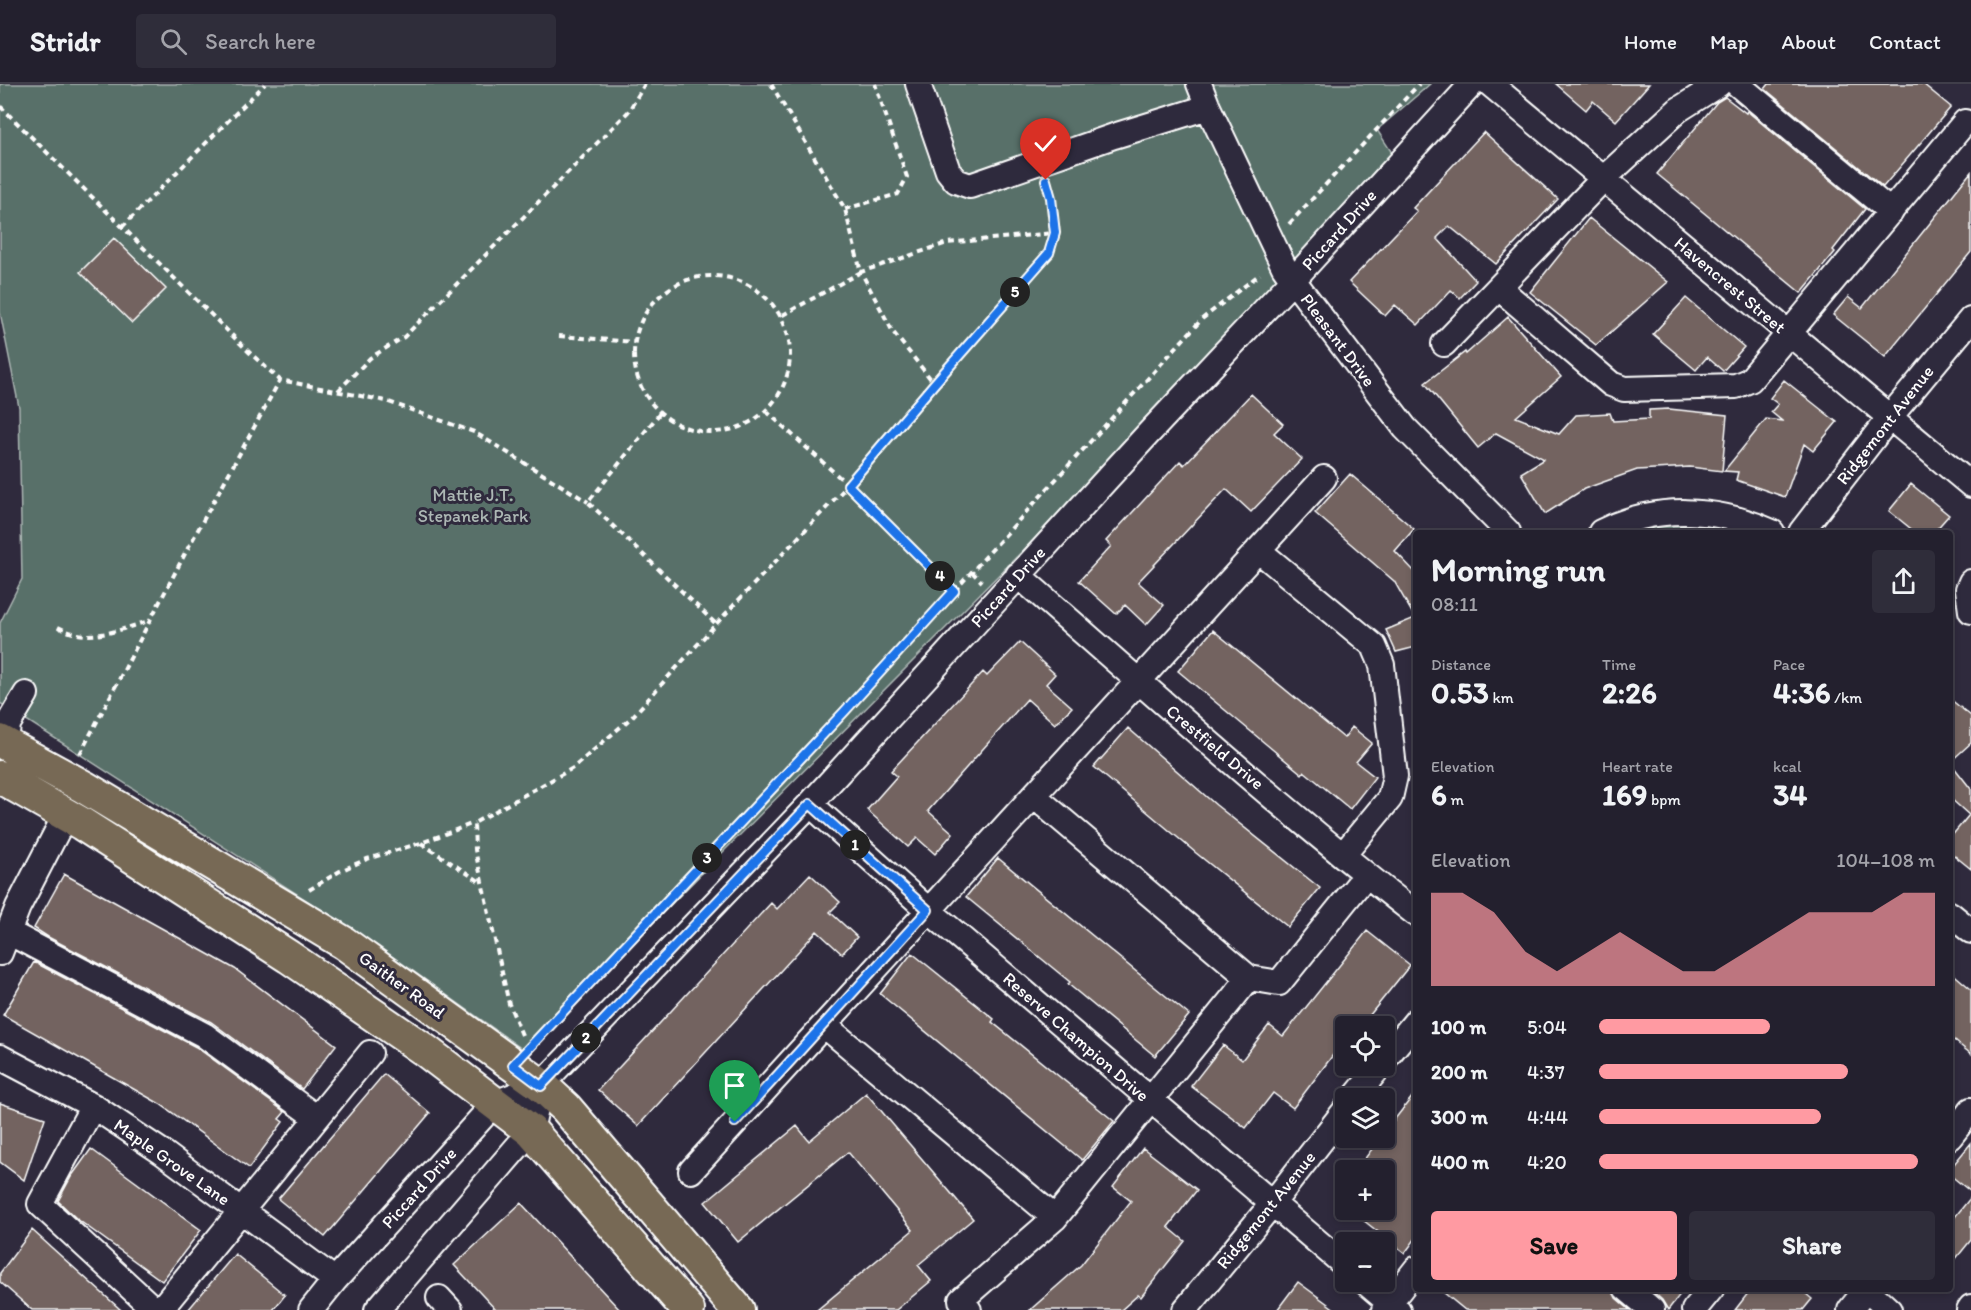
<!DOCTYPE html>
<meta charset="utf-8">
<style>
:root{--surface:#23202e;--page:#2f2d3a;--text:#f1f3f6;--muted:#a3a3aa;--line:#403e4a;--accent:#ff9aa2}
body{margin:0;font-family:Itim,sans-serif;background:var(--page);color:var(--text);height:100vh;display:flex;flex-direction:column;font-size:22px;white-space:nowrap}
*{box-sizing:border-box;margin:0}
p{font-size:20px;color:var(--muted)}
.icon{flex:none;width:33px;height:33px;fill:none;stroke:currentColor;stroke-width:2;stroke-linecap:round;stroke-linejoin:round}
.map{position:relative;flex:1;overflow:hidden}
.drawer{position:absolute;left:1413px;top:446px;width:540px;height:762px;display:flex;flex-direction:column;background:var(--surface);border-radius:6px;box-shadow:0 3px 9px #0003,0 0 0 2px var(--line)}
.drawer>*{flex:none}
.tools{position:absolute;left:1335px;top:932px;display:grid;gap:12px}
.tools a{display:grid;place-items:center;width:60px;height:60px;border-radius:6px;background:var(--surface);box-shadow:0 3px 9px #0003,0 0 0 2px var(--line);font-size:30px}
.pin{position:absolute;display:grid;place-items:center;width:51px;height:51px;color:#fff;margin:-62px -26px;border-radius:50% 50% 50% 0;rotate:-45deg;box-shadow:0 0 6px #0007}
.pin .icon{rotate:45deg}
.km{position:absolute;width:30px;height:30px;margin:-15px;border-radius:50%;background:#222;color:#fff;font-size:16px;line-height:30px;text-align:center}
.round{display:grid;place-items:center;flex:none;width:63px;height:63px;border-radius:6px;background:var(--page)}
.headline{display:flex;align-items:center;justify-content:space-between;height:102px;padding:0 18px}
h1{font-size:33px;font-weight:800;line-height:45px}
.stats{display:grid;grid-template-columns:repeat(3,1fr);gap:9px;height:102px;padding:6px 18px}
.stats div{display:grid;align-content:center}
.stats b{font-size:30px;font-weight:800}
.stats small{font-size:16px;font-weight:400}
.stats p{font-size:16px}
.chart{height:168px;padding:12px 18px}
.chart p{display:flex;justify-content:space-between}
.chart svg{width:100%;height:108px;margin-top:6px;fill:var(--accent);opacity:.7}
.cta{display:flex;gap:12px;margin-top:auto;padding:12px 18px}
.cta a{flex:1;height:69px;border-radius:6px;background:var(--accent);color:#111;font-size:24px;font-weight:800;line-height:69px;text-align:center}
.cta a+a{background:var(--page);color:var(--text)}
ul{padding:0 18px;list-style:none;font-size:20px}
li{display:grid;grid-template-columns:96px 72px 1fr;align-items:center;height:45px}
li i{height:15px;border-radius:8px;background:var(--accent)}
header{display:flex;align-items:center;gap:36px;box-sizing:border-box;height:84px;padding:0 30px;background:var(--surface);border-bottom:2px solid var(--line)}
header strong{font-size:28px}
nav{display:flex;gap:33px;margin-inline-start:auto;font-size:21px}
.search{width:420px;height:54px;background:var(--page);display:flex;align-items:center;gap:15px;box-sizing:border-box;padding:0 21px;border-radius:6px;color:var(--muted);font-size:22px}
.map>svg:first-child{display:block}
.green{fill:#596f69;stroke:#acb7b4;stroke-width:1.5}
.building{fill:#736460;stroke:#fff;stroke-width:1.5}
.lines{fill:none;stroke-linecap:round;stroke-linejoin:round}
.minor-casing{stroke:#fff;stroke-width:28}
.major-casing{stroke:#fff;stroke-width:36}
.path{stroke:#fff;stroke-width:4;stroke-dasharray:6 4.5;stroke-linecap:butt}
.minor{stroke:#2f2a3d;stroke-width:24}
.major{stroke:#776954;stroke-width:32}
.route-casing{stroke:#fff;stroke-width:12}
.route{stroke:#1a73e8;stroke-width:8}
.labels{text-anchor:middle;stroke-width:6;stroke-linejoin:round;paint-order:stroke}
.street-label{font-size:18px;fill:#fff;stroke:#2f2a3d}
.park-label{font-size:18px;fill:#acb7b4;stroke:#2f2a3d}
</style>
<header>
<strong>Stridr</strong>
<div class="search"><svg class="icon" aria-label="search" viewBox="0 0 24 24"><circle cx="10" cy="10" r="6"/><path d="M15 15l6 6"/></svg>Search here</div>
<nav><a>Home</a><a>Map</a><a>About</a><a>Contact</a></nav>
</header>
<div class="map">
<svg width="1971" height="1226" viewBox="0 0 1971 1226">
<rect width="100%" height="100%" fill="#2f2a3d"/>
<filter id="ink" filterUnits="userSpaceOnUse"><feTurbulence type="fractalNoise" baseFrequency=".0167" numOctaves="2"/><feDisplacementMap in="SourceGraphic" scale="12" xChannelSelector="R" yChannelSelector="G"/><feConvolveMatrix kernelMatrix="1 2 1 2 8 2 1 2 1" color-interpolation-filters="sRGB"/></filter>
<g filter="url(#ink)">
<path class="green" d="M0,0H1430L1377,46L1396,75L1290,198L525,967L378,862L0,619V539L22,495L19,323L0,228Z
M1680,438L1714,442L1736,448H1631L1652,442Z"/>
<path class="building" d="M1556,0H1649L1616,37L1593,17L1586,26Z
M1769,0H1923L1951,23L1883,103L1765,5Z
M1725,13L1746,29L1747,27L1865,125L1833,166L1835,168L1801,209L1657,90L1717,18Z
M1484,48L1558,115L1496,180L1449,142L1437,154L1476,197L1460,214L1451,206L1418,241L1395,221L1385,232L1349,198L1417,127L1413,124Z
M1971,88V168L1885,273L1833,231L1848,213L1862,224Z
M1589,134L1668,198L1596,261L1530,208Z
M114,154L166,205L132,239L80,188Z
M1686,214L1744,263L1723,287L1707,273L1696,286L1653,250Z
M1508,233L1561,293L1516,333L1559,350L1576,331L1610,329L1613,337L1649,335V326L1669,325L1727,331L1722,387L1690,383L1637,386L1584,405L1545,430L1521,389L1544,375L1496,349L1478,364L1425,299L1465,268L1466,270Z
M1784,296L1837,338L1813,367L1804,360L1785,413L1736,396L1738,388L1724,387L1766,335L1782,337L1771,328L1778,320L1770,314Z
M1251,310L1283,340L1274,349L1302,375L1251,428L1226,405L1138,498L1164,521L1146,541L1125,521L1116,530L1079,497L1111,462L1106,457L1180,377L1184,381Z
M1350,390L1414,445L1395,467L1416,489V563L1396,568L1386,546L1415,534L1394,497L1315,429Z
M1911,400L1949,431L1934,448H1915L1889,427Z
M1213,546L1344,654L1352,643L1372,659L1356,678L1375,693L1350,725L1304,687L1302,690L1178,587Z
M1020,558L1055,590L1046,600L1072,623L1055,640L1027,615L928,727L953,749L935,770L917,754L908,763L867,726L897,692L891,687L983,588L987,592Z
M1950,615L1971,632V659L1950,678L1971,705V785L1950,768V754L1969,731L1950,714Z
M1128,644L1216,721L1320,804L1288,843L1196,769L1094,683Z
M998,774L1189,931L1155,972L1068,900L1070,898L966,813Z
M64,790L235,885L336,961L302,1005L211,938L48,853L34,844Z
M810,790L840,818L830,828L857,853L842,870L817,847L638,1042L598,1006L771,819L777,825Z
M1367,847L1410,881L1361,942H1346V962L1337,973L1333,971L1293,1024L1273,1009L1246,1044L1191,1002L1223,961L1242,976L1269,941L1283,952Z
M912,869L994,935L992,938L1114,1037L1082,1076L880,910Z
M34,878L196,963L285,1028L279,1035L283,1038L249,1084L160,1020L3,931Z
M1950,887L1971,905V970L1950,953Z
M384,990L430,1029L325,1153L278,1115Z
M1416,1008V1154L1405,1169L1349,1125H1384V1086H1374L1363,1077L1381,1053H1384V1049Z
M866,1009L973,1135L918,1181L931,1197L896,1226H817L913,1146L848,1068L738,1158L705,1118L797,1042L809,1057Z
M0,1019L45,1034L24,1096L0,1078Z
M1971,1059V1108L1950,1091V1085Z
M1143,1064L1197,1106L1168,1143L1185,1157L1141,1213L1138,1211L1121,1226H1030L1081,1181L1131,1117L1113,1103Z
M91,1065L201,1146L162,1197L77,1135L58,1117L71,1093Z
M1971,1113V1156L1950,1182V1139Z
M521,1119L620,1226H496L454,1181Z
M32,1146L121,1226H32L0,1198V1189Z
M235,1170L285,1211L273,1226H188Z
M1298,1198L1336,1226H1277Z
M1438,1204H1612L1616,1214L1630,1226H1465Z
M1649,1204H1685L1668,1226L1662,1216Z
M1752,1204H1799L1812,1215L1803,1226H1735Z"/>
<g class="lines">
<defs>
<path id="minor" d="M918,0L948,87L956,97L970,102L1114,52L1208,23
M1199,0L1208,23L1284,183L1293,196L1405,344L1508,448
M1490,0L1971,401
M1737,0L1891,128
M1499,204L1611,300L1624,305L1736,302L1750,296L1965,38
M1444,260L1604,94L1678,26L1719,0
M1601,448C1655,420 1717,423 1772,448
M1801,448L1889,334L1971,235
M1258,466L1374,562L1382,581L1395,692L1390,714L1343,771
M1018,491C1149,606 1279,723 1416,830
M1971,498L1968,505L1971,527
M6,660L8,640L26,610
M1034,712L1249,894
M810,720L928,826L1346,1182
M1950,830L1971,847
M8,848L204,951L317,1034L160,1226
M0,869L18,823L66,730
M0,973L93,1022L162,1068L335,1196
M1384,976L1416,937
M1354,1014L1381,981
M93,1022L40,1120L155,1226
M317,1034L370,969
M1950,1053L1971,1026
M691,1087L824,941
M1055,1134L824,941L1324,394
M1364,1197L1398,1226
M1626,1204L1652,1226
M1865,1204L1889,1226
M439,1214L450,1226
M311,1226L335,1196L495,1019L541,1001L810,720L1147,351L1293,196L1472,0
M377,1226L531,1047L541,1001
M969,1226L961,1216L1055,1134L1249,894L1279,899L1366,791
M1185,1226L1272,1120L1346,1025
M1384,1226L1416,1185
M1694,1226L1712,1204
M1850,1226L1866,1206
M1969,1226L1971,1223"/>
<path id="major" d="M0,657L84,703L344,859L541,1001L566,1024L738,1226
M0,693L82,740L289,873L426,967L531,1047L688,1226"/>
</defs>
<use href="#minor" class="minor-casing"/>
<use href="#major" class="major-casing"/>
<path class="path" d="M771,0L845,125L861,188L781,232
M0,22L249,268L280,296
M1047,101L1051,114L1055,149
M845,125L898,110L907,93L875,0
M1289,140L1419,0
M122,143L265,0
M634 270a78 78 0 1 1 156 0a78 78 0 1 1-156 0Z
M559,252L634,258
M338,307L370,274L404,253L628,28L645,0
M766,327L848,401L954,507
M660,329L588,418L716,540
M972,488L982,498
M58,543C90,560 117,546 149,537
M80,670L188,464L280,296L386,317L474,348L588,418
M421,759L482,799
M309,806L340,787L367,775L421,759L474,739
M522,951L509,920L475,766L474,739L573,684L632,633L716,540L848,401L934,299L1049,169L1055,149L947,159L861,188L893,248L934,299
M532,960L844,628L1202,235L1260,190"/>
<use href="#minor" class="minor"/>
<use href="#major" class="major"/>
</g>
</g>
<g class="lines" filter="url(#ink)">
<defs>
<path id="route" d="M735,1038L928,826L810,720L541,1002L513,981L844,628L954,507L848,401L934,300L1049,169L1055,149L1051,114L1046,96"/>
</defs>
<use href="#route" class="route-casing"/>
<use href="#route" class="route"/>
</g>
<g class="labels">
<g class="street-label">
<text transform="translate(1339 146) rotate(-48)" y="6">Piccard Drive</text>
<text transform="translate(1730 201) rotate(40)" y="6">Havencrest Street</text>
<text transform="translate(1338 256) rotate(53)" y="6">Pleasant Drive</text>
<text transform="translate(1885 341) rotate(-52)" y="6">Ridgemont Avenue</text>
<text transform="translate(1008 503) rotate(-48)" y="6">Piccard Drive</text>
<text transform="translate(1215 663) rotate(40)" y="6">Crestfield Drive</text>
<text transform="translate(402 901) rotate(36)" y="6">Gaither Road</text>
<text transform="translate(1076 953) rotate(41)" y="6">Reserve Champion Drive</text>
<text transform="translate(172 1078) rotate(35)" y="6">Maple Grove Lane</text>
<text transform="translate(419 1104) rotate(-48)" y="6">Piccard Drive</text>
<text transform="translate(1266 1126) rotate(-51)" y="6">Ridgemont Avenue</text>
</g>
<g class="park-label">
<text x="473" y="417">Mattie J.T.<tspan x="473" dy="21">Stepanek Park</tspan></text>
</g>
</g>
</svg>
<div class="tools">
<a><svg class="icon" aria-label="locate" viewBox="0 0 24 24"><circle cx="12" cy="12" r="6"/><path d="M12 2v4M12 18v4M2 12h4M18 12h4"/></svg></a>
<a><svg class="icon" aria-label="layers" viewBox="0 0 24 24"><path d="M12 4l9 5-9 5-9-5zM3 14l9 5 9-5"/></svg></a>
<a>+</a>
<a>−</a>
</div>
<div class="pin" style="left:735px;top:1038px;background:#1e9e55"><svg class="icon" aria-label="arrive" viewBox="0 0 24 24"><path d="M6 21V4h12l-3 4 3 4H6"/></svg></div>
<div class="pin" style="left:1046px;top:96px;background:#d93025"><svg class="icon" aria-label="check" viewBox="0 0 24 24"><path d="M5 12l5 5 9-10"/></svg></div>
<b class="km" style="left:855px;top:761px">1</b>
<b class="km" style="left:586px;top:954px">2</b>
<b class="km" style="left:707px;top:774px">3</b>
<b class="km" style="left:940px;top:492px">4</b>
<b class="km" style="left:1015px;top:208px">5</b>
<section class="drawer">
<div class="headline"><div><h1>Morning run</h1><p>08:11</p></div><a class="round"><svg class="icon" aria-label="share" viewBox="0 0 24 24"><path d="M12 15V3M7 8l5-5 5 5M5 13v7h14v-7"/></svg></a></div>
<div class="stats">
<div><p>Distance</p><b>0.53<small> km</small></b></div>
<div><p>Time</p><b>2:26</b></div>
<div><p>Pace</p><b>4:36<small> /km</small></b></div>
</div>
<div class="stats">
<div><p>Elevation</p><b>6<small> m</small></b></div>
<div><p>Heart rate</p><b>169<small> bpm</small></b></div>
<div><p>kcal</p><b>34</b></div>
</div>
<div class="chart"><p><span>Elevation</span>104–108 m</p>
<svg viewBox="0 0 160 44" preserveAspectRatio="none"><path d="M0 44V6L10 6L20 14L30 30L40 38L50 30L60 22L70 30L80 38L90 38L100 30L110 22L120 14L130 14L140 14L150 6L160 6V44z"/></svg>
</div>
<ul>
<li><b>100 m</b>5:04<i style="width:51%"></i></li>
<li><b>200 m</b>4:37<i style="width:74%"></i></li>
<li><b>300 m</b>4:44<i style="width:66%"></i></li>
<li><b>400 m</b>4:20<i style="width:95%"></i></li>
</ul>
<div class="cta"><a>Save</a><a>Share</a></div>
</section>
</div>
